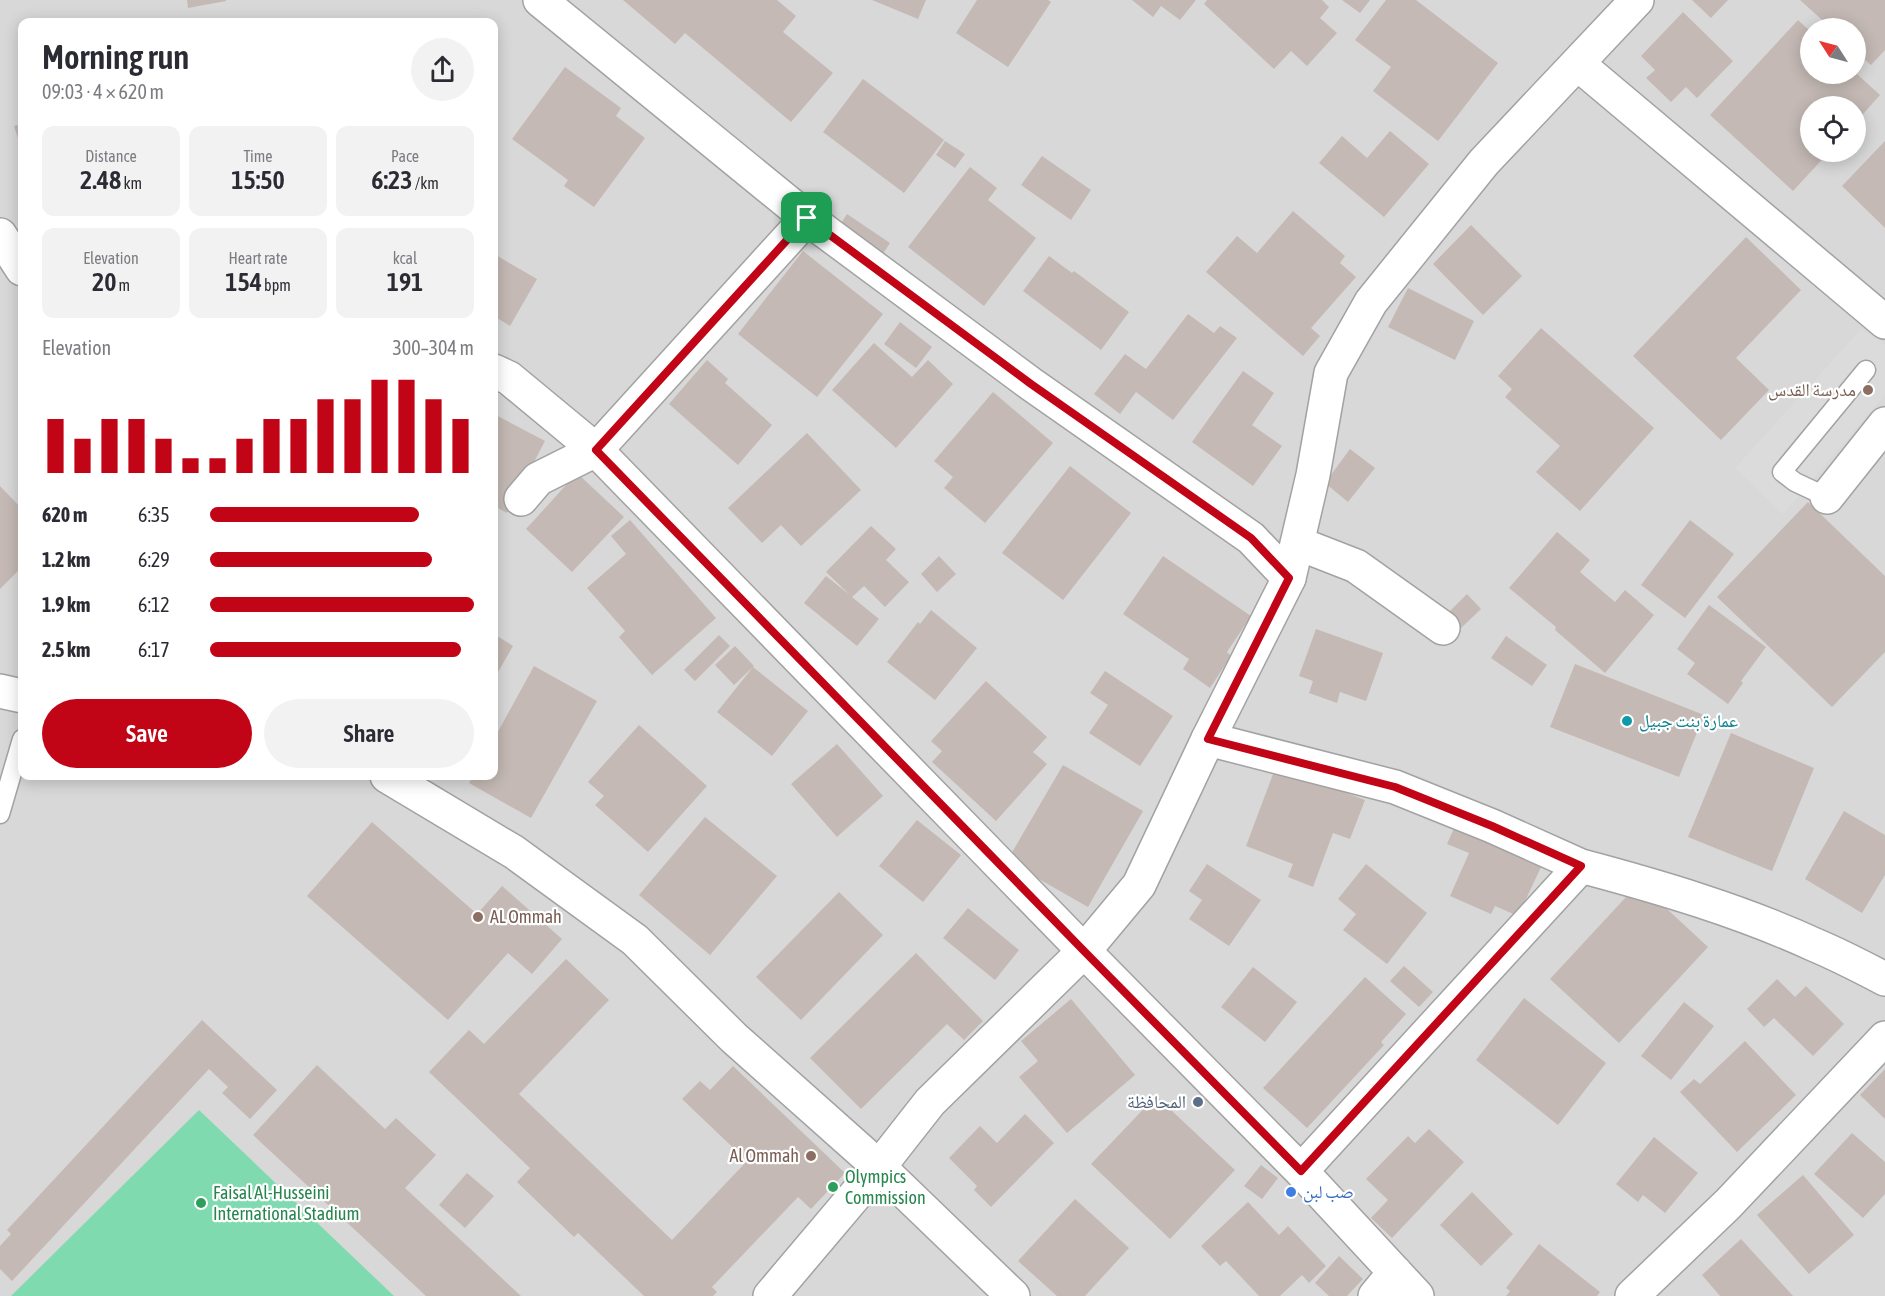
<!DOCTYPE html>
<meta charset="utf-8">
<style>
:root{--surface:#fff;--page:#f2f2f3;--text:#2b2b33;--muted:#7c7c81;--accent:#c20417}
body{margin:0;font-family:"Asap Condensed","Noto Naskh Arabic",sans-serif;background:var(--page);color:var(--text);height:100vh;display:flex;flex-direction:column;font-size:22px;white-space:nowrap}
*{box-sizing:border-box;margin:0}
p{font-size:20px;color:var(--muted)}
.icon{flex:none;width:33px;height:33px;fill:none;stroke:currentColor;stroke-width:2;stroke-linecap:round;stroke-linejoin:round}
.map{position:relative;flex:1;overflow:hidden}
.panel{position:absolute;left:18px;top:18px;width:480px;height:762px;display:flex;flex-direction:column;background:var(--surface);border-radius:12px;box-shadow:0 3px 15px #0003}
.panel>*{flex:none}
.needle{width:39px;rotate:306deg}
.controls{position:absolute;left:1800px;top:18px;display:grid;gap:12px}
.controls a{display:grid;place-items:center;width:66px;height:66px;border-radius:50%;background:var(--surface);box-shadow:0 3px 15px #0003;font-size:30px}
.pin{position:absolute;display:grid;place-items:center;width:51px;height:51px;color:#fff;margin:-26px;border-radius:12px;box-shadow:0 3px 9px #0006}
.round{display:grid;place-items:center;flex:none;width:63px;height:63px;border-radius:32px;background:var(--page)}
.summary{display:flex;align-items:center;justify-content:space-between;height:102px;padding:0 24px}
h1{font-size:33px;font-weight:600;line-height:45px}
.figures{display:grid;grid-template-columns:repeat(3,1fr);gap:9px;height:102px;padding:6px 24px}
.figures div{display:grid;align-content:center;border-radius:12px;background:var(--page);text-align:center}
.figures b{font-size:26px;font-weight:600}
.figures small{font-size:16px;font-weight:400}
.figures p{font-size:16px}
.chart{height:168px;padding:12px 24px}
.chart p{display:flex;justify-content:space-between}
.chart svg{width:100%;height:108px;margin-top:6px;stroke:var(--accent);stroke-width:6}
.action{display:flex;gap:12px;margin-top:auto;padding:12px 24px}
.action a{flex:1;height:69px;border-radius:36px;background:var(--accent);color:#fff;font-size:24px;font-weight:600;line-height:69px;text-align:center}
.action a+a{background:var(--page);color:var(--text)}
ul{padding:0 24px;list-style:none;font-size:20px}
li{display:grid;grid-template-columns:96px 72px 1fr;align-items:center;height:45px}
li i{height:15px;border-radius:8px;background:var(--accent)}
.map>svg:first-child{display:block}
.residential{fill:#d9d8d8;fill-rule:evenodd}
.pitch{fill:#7fdbaf}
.parking{fill:#dbdbdb}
.building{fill:#c4b9b4}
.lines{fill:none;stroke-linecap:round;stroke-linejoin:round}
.service-casing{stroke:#a2a2a2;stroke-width:21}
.minor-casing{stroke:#a2a2a2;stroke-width:36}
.tertiary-casing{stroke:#a2a2a2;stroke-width:36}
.service{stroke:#fff;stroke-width:18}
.minor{stroke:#fff;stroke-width:33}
.tertiary{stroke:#fff;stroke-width:33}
.route-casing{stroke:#fff;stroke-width:12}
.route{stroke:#c20417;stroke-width:8}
.education-dot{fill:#8d6e63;stroke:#fff;stroke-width:2}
.culture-dot{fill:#0f9aa8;stroke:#fff;stroke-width:2}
.service-dot{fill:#5c6f8a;stroke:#fff;stroke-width:2}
.leisure-dot{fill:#2e9e5b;stroke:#fff;stroke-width:2}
.shop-dot{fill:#3f7fe0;stroke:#fff;stroke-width:2}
.labels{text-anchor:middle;stroke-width:4.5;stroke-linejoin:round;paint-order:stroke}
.education-label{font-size:18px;fill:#785e54;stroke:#fff;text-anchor:end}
.culture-label{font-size:18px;fill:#0d838f;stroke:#fff;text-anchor:start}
.service-label{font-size:18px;fill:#4e5e75;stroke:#fff;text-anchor:end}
.leisure-label{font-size:18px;fill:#27864d;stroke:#fff;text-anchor:start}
.shop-label{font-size:18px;fill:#366cbe;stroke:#fff;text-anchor:start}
</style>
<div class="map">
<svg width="1885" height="1296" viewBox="0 0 1885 1296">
<rect width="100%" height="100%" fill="#ede7e1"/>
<path class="residential" d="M0,0H1885V1296H0ZM22,22H494V776H22ZM1810,28H1856V74H1810ZM1810,106H1856V152H1810Z"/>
<path class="pitch" d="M199,1110L394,1296H11Z"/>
<path class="parking" d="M1861,329L1885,345V395L1783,514L1735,468Z"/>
<path class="building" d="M187,0H226V1L188,8Z
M623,0H777L796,16L783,32L833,73L791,122L685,33L675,44Z
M872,0H926L918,19Z
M977,0H1048L1051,2L1008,67L956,33Z
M1132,0H1196L1180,20L1161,6L1153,17Z
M1207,0H1322L1329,7L1320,18L1337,33L1307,66L1291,51L1274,69L1204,4Z
M1342,0H1370L1360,13Z
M1386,0H1416L1498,63L1438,141L1373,91L1391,67L1355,40Z
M1692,0H1728L1711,18Z
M1800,0H1885V50L1871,65L1856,52V28H1831Z
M1683,12L1733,61L1697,98L1686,87L1671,102L1646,78L1655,70L1641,56Z
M1798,20L1810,31V74H1857L1880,95L1856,122V106H1810V152H1829L1793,191L1710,115Z
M565,67L621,108L616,116L645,138L594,207L564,186L568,180L512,139Z
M863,79L944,140L904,193L823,132Z
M22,124V151L14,126Z
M1390,131L1429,164L1384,217L1319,163L1342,136L1367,158Z
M945,141L965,154L955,168L936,155Z
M1885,141V228L1842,186Z
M1042,156L1091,190L1071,220L1021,185Z
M970,167L997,188L988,200L1036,238L984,306L908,247Z
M1293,211L1345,256L1340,263L1356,277L1311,328L1320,336L1303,356L1206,272L1237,236L1257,253Z
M847,214L890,243L879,260L836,231Z
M1471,225L1522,276L1483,315L1433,264Z
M1746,237L1801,290L1736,358L1769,390L1721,440L1633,356Z
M803,251L883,314L817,397L738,334Z
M494,254L537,279L510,326L494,316Z
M1049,256L1072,273L1074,271L1129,312L1101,350L1023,291Z
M1408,288L1474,321L1455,360L1388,327Z
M1188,314L1214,333L1220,326L1237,338L1173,420L1136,392L1120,414L1094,394L1125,354L1146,369Z
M900,322L932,347L916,368L884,344Z
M1541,328L1654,428L1580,511L1536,472L1560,446L1505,397L1512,389L1498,376Z
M874,343L912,377L928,360L953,384L896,448L832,390Z
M707,360L728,379L725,383L772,425L738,465L669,404Z
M1243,371L1274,393L1252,425L1282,446L1253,486L1192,442Z
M993,392L1053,443L985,523L944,488L953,477L934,461Z
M494,414L545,441L507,513L494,506Z
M807,433L861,490L801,546L781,525L762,543L728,508Z
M1350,449L1375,468L1348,502L1325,483Z
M1070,466L1131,513L1063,600L1002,553Z
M577,473L624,517L572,572L526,529Z
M0,486L22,509V567L0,589Z
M1808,502L1885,576V652L1832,707L1717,597Z
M630,520L716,618L652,675L619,637L625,631L587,588L626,554L611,536Z
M1690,520L1734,554L1685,618L1641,585Z
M871,526L896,549L886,560L909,582L885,607L864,586L852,597L879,619L857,646L804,603L826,576L850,595L826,572Z
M1557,532L1590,560L1580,572L1615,602L1625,590L1654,615L1605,673L1555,630L1556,627L1509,588Z
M939,556L956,574L937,592L921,574Z
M1163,556L1251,616L1227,652L1231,656L1210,688L1183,669L1189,659L1123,614Z
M1467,594L1481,609L1461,628L1447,614Z
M1709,605L1766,647L1741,681L1743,683L1728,704L1687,674L1695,663L1677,649Z
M931,610L977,648L935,700L887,662L918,622L920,624Z
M1316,629L1383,653L1366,701L1340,692L1337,703L1309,693L1313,681L1299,676Z
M494,634L513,646L494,679Z
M719,635L730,646L695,681L684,670Z
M1506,636L1547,665L1532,686L1491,658Z
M735,646L754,666L734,685L715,665Z
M1575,664L1704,715L1679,777L1550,727Z
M534,666L597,701L531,818L469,783L473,776H494V739Z
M753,667L808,711L772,756L717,712Z
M1105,671L1173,716L1140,766L1089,733L1108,705L1090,693Z
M986,681L1047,737L1033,752L1047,764L996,821L932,762L942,751L931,741Z
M639,725L707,786L648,852L595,805L604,796L588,782Z
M1731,733L1814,768L1772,871L1688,837Z
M837,744L883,796L837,837L791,784Z
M1063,765L1143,811L1088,907L1007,861Z
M1276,766L1365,800L1350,839L1333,833L1313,887L1288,877L1293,864L1246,846Z
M1844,811L1885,835V875L1862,913L1805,879Z
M705,817L777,876L710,955L639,895Z
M917,820L961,855L923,902L879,866Z
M372,822L477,914L502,886L562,939L532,974L508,953L448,1020L307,896Z
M1455,826L1542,865L1518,916L1495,906L1491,914L1450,896L1469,853L1447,844Z
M1207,864L1261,900L1229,946L1189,919L1202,900L1189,891Z
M1366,864L1427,913L1387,964L1343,930L1356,914L1338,899Z
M1639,883L1708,947L1619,1043L1550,979Z
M839,892L883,935L801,1020L756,977Z
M968,908L1019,950L995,980L943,938Z
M916,953L983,1021L964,1040L947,1024L861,1109L810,1058Z
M566,959L609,1000L519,1094L672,1240L747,1161L682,1099L700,1081L710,1090L733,1066L845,1173L811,1209L798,1197L712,1287L717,1292L713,1296H644L578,1233L574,1237L517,1182L530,1168L429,1072L469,1030L484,1044Z
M1404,966L1433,992L1419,1007L1390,981Z
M1253,967L1297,1002L1265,1042L1221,1007Z
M1365,977L1406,1014L1381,1042L1384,1045L1307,1128L1263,1088Z
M1777,979L1795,997L1806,986L1844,1024L1813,1056L1774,1018L1764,1027L1747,1009Z
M1524,998L1606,1063L1558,1125L1476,1060Z
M1071,999L1135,1075L1067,1133L1019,1077L1038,1061L1021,1041Z
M1684,1002L1714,1026L1671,1080L1641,1056Z
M202,1020L277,1090L250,1119L222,1093L228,1087L209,1069L12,1281L0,1269V1246L11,1234L7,1230Z
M1745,1041L1796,1095L1737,1152L1680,1092L1694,1079L1700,1084Z
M317,1065L385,1129L396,1118L436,1155L405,1188L521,1296H426L253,1135Z
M1885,1069V1119L1860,1095Z
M1156,1096L1235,1170L1170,1239L1091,1164Z
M1025,1114L1054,1143L991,1207L974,1190L977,1186L949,1158L980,1126L997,1143Z
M1429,1129L1464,1162L1392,1238L1371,1218L1388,1200L1366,1179L1408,1136L1415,1143Z
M1852,1133L1885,1162V1194L1863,1218L1814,1174Z
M1654,1137L1698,1173L1665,1213L1643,1195L1638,1202L1616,1184Z
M1261,1165L1278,1178L1262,1199L1244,1186Z
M467,1173L494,1196L465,1228L439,1205Z
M1803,1175L1854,1235L1809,1274L1757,1215Z
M1472,1192L1513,1234L1481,1266L1440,1225Z
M1075,1199L1129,1248L1085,1296H1057L1018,1261Z
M1248,1202L1279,1235L1288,1226L1326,1266L1309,1283L1302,1275L1280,1296H1259L1226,1261L1220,1266L1201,1246Z
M1741,1239L1793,1296H1720L1702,1275Z
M1539,1244L1600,1292L1597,1296H1506L1510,1291L1506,1288Z
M1339,1256L1363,1279L1347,1296H1329L1315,1283Z"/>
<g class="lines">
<defs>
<path id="service" d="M1827,497L1795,482L1782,472L1866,370
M0,814L22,739"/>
<path id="minor" d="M1578,64L1885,322
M0,235L22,269
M494,371L509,378L596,450L1084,951L1301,1171
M1827,497L1885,424
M521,499L538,479L596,450L807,218
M1297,543L1356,566L1443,628
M1289,578L1313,475L1331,373L1371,302L1484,162L1637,0
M0,691L22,696
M1208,739L1395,787L1492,826L1581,866
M387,776L514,852L635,940L734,1038L879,1167L1013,1296
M770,1296L879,1167L930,1102L1084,951
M1375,1296L1395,1272
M1417,1296L1301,1171L1581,866C1660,887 1741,911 1815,945C1839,955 1862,967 1885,979
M1632,1296L1728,1204L1885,1038"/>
<path id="tertiary" d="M540,0L807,218L1031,384L1251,538L1289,578L1208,739L1139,885L1084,951"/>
</defs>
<use href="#service" class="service-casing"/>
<use href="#minor" class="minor-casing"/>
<use href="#tertiary" class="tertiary-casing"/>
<use href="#service" class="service"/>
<use href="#minor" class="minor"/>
<use href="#tertiary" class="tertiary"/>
</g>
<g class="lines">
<defs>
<path id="route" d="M807,218L1031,384L1251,538L1289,578L1208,739L1395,787L1492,826L1581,866L1301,1171L1084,951L596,450Z"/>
</defs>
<use href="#route" class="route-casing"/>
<use href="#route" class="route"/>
</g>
<g class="education-dot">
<circle cx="1868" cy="390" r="6"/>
<circle cx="478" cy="917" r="6"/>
<circle cx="811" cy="1156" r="6"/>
</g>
<circle class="culture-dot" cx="1627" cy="721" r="6"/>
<circle class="service-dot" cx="1198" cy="1102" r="6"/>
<g class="leisure-dot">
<circle cx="833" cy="1187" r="6"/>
<circle cx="201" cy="1203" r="6"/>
</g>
<circle class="shop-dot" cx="1291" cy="1192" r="6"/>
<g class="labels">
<g class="education-label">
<text x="1856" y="396">مدرسة القدس</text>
<text x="490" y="923" text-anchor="start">AL Ommah</text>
<text x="799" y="1162">Al Ommah</text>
</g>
<g class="culture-label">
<text x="1639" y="727">عمارة بنت جبيل</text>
</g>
<g class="service-label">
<text x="1186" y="1108">المحافظة</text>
</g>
<g class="leisure-label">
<text x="845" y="1183">Olympics<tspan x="845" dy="21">Commission</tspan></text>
<text x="213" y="1199">Faisal Al-Husseini<tspan x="213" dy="21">International Stadium</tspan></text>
</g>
<g class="shop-label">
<text x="1303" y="1198">صب لبن</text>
</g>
</g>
</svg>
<div class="controls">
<a><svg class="needle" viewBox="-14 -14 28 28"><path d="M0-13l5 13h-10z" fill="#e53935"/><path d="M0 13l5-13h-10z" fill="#7c7c81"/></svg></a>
<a><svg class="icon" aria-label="locate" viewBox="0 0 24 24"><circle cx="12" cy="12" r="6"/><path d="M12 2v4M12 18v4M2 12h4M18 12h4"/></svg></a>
</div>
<div class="pin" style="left:807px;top:218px;background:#1e9e55"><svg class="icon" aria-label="arrive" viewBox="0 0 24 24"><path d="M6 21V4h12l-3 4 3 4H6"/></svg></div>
<section class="panel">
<div class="summary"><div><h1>Morning run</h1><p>09:03 · 4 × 620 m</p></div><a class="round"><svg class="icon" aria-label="share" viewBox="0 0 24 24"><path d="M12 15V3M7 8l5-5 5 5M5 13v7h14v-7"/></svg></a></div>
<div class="figures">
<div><p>Distance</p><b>2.48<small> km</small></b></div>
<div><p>Time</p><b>15:50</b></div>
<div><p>Pace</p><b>6:23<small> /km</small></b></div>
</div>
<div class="figures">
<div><p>Elevation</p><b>20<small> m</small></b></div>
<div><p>Heart rate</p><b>154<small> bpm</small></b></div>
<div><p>kcal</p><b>191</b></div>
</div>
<div class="chart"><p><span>Elevation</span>300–304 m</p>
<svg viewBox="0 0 160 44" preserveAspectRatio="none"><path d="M5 44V22M15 44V30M25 44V22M35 44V22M45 44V30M55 44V38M65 44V38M75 44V30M85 44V22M95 44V22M105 44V14M115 44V14M125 44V6M135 44V6M145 44V14M155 44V22"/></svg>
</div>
<ul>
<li><b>620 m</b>6:35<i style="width:79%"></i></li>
<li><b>1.2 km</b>6:29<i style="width:84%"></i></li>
<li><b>1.9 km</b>6:12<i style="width:100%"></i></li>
<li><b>2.5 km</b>6:17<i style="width:95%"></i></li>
</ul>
<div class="action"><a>Save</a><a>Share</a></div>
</section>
</div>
